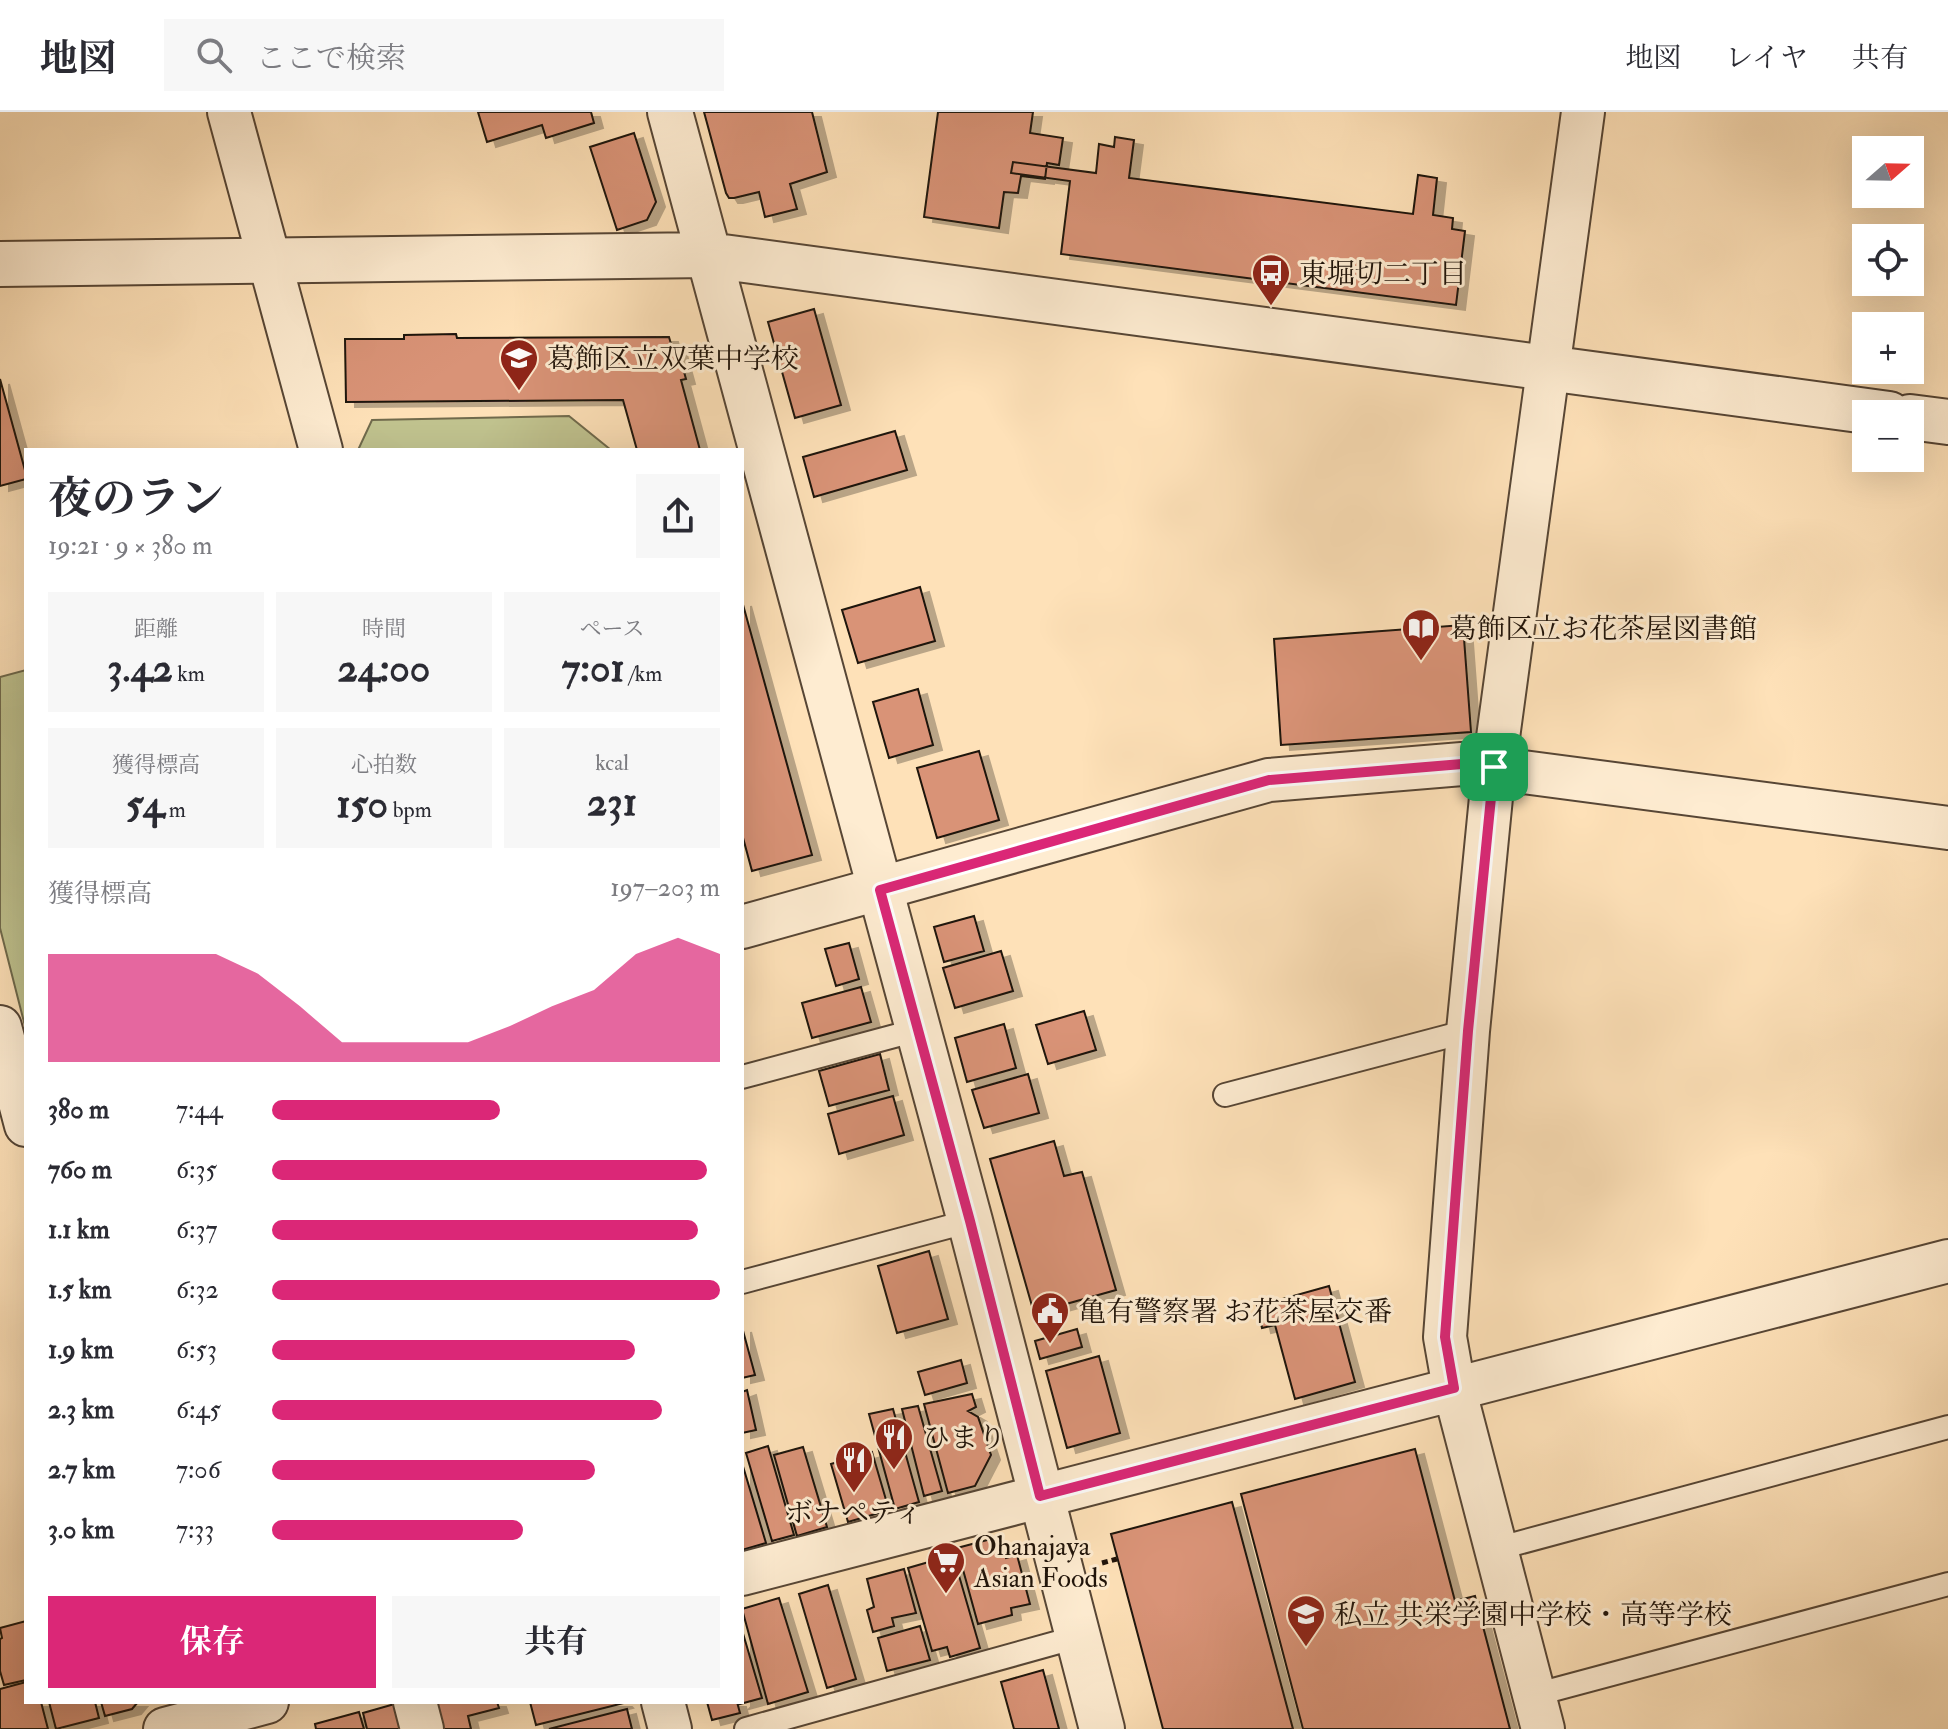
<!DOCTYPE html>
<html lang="ja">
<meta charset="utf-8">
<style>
:root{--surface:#fff;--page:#f7f7f7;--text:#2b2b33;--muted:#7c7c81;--line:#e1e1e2;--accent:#db2777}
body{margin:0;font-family:"IM FELL Double Pica","Noto Serif JP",serif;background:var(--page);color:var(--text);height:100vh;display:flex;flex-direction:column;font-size:30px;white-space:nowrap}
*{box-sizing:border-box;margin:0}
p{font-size:26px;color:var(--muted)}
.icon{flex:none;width:44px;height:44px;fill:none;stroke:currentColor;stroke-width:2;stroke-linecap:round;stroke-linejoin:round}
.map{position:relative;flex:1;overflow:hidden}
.side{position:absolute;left:24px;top:336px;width:720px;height:1256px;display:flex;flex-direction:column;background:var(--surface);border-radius:0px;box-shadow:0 8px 32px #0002}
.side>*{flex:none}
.needle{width:52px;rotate:70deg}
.fabs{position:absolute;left:1852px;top:24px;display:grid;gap:16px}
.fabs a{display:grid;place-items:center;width:72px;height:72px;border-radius:0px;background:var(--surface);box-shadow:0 8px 32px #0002;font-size:40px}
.pin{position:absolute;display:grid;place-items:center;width:68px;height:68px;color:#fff;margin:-34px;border-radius:16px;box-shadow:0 4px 12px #0006}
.round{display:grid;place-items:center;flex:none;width:84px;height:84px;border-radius:0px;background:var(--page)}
.head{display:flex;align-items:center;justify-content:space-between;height:136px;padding:0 24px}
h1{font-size:44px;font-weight:700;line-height:60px}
.stats{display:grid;grid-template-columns:repeat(3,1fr);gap:12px;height:136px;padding:8px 24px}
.stats div{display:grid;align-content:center;border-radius:0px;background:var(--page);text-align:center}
.stats b{font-size:40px;font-weight:700}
.stats small{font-size:22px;font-weight:400}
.stats p{font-size:22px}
.chart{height:224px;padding:16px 24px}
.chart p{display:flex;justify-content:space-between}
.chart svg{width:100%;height:144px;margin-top:8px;fill:var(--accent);opacity:.7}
.button{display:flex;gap:16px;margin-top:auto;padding:16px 24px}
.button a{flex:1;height:92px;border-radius:0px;background:var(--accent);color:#fff;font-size:32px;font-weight:700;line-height:92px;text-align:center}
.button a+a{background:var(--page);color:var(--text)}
ul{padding:0 24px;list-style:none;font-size:26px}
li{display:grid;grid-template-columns:128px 96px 1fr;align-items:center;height:60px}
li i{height:20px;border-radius:10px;background:var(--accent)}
header{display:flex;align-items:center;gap:48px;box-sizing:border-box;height:112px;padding:0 40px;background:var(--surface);border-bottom:2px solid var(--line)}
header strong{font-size:38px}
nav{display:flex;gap:44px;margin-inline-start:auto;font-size:28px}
.search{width:560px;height:72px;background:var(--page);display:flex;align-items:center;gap:20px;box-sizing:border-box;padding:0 28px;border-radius:0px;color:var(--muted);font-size:30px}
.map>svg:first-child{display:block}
.green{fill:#c0c28e;stroke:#706a4c;stroke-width:2}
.building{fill:#d99377;stroke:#1f1309;stroke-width:2;filter:url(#shadow)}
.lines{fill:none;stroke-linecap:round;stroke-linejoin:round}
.service-casing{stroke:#574635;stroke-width:26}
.minor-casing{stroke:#574635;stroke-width:46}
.tertiary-casing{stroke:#574635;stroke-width:48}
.path{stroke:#1f1309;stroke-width:5;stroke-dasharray:6 4;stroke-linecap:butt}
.service{stroke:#feecd1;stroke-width:22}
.minor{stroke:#feecd1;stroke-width:42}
.tertiary{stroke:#feecd1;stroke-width:44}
.route-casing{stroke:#fff;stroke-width:16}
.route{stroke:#db2777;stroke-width:10}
.labels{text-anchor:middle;stroke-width:6;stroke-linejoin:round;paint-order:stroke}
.poi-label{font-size:28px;fill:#1f1309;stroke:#feecd1;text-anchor:start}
</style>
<header>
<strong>地図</strong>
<div class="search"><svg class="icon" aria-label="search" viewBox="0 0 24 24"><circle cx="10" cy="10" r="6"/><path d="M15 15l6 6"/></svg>ここで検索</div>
<nav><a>地図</a><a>レイヤ</a><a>共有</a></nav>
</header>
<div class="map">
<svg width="1948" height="1617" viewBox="0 0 1948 1617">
<defs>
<filter id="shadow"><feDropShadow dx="9" dy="5" stdDeviation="0" flood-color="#0004"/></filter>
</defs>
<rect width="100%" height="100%" fill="#fee1b8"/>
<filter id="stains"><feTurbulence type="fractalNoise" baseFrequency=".0025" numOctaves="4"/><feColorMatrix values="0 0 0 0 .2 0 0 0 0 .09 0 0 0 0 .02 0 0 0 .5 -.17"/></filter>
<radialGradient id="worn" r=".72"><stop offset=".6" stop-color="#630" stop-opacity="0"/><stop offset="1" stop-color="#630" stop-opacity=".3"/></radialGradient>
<path class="green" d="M569,304L611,338H358L372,308Z
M26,558V918L0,816V565Z"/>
<path class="building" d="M478,0H591L594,11L546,26L542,13L487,30Z
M704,0H812L827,60L790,72L797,97L765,105L759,80L734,86H729L726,81Z
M938,0H1033L1030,21L1063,26L1059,53L1047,51L1045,67L1021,64L1018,81L1004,80L999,116L924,105Z
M634,21L656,90L647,108L617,118L590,35Z
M1115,25L1134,28L1129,66L1413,102L1418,63L1437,66L1433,103L1453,106L1452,117L1465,119L1456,193L1061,142L1070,69L1011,61L1013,50L1096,61L1099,32L1114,35Z
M814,197L841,293L795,306L768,210Z
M456,222L457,226L669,225L673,239L678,238L686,267L681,268L700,338H637L623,288L346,290L345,227H404V223Z
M0,267L26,362V367L0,374Z
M895,319L907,358L814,385L803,345Z
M920,475L935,529L858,551L842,498Z
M742,489L812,743L752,759L742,722Z
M1463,513L1471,620L1281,633L1274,527Z
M918,577L933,633L889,646L873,590Z
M979,639L999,708L937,726L917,656Z
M974,804L984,839L944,850L934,815Z
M849,831L859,867L836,874L825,837Z
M1001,839L1013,879L955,896L943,856Z
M861,875L871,910L812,926L802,891Z
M1084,899L1096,938L1048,952L1036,913Z
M1004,912L1016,956L967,970L955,926Z
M880,942L889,978L829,994L819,959Z
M1028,962L1039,1001L984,1016L972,978Z
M893,984L904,1023L839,1042L828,1002Z
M1054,1029L1064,1064L1082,1060L1116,1178L1034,1201L990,1047Z
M929,1139L948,1207L897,1221L878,1154Z
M1329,1174L1355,1270L1295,1287L1275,1213L1262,1216L1257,1194Z
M742,1215L755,1263L742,1266Z
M1077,1217L1082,1235L1040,1247L1035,1229Z
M1099,1244L1120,1321L1067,1336L1046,1259Z
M961,1248L967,1271L925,1283L918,1260Z
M747,1278L756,1318L742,1321V1280Z
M972,1282L976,1295L968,1299L978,1305L991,1343L975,1374L948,1381L924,1292Z
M918,1294L942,1379L924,1384L902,1297Z
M893,1297L919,1390L895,1397L869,1302Z
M768,1334L794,1423L772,1429L746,1341Z
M803,1335L827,1415L797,1424L774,1343Z
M1415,1337L1455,1489L1475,1484L1510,1617H1303L1241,1382Z
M872,1340L889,1398L848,1410L831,1352Z
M742,1351L766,1431L742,1438Z
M1232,1390L1293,1617H1163L1111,1422Z
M991,1427L994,1438L1003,1435L1006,1446L1017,1443L1030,1492L1011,1496L1012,1503L978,1512L957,1436Z
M953,1443L980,1536L950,1545L947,1535L932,1539L908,1456Z
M904,1457L916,1501L892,1506L894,1514L873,1520L867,1498L874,1495L867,1467Z
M828,1473L856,1567L827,1576L799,1482Z
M779,1486L808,1580L768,1592L742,1497Z
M26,1509V1568L4,1573L0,1559V1527L2,1526L0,1516Z
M920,1514L930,1548L887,1559L878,1526Z
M742,1518L762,1586L740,1592L742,1590Z
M1043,1558L1059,1617H1014L1001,1570Z
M26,1570V1590H41L48,1617H0V1577Z
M49,1590H95L99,1606L56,1617Z
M101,1590H138L132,1597L105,1604Z
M430,1590H497L499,1596L468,1604L471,1617H436Z
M530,1590H623L624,1591L536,1613Z
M707,1590H737L740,1601L712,1608Z
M398,1591L405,1617H367L363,1601Z
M627,1597L632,1617H549Z
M359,1600L364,1617H316L315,1612Z"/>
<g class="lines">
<defs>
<path id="service" d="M742,965L917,918
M1225,983L1468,919
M742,1170L970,1109
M1496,1437L1948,1315
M1534,1583L1948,1472
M746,1617L1077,1525"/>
<path id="minor" d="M229,0L321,338
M742,815L1269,668L1462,652L1948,716
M0,915L26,1013
M742,1462L1948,1149
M415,1590L422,1617
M663,1590L670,1617
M165,1617L267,1590
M1543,1617L1454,1276L1445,1225L1468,919L1494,655L1583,0"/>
<path id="tertiary" d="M670,0L970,1109L1102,1617
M0,152L708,143L1889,302
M1910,305L1948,310"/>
</defs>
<use href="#service" class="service-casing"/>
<use href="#minor" class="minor-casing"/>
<use href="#tertiary" class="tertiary-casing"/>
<path class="path" d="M1102,1451L1117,1447"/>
<use href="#service" class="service"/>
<use href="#minor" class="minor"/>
<use href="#tertiary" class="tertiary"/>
</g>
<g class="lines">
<defs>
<path id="route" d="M1462,652L1494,655L1468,919L1445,1225L1454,1276L1040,1384L970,1109L880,778L1269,668Z"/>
</defs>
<use href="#route" class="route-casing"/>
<use href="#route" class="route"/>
</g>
<defs>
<symbol id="bus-pin" viewBox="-11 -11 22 30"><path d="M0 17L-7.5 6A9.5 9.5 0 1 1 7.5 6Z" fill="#8f2418" stroke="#feecd1"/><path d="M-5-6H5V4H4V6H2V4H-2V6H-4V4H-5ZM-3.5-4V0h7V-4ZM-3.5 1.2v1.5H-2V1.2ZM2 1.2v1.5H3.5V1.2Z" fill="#fff"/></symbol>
<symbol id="school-pin" viewBox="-11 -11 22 30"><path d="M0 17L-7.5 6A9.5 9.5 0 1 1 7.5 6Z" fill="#8f2418" stroke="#feecd1"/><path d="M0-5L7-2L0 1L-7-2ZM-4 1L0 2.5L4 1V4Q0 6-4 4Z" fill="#fff"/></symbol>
<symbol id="library-pin" viewBox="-11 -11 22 30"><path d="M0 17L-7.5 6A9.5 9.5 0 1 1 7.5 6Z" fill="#8f2418" stroke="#feecd1"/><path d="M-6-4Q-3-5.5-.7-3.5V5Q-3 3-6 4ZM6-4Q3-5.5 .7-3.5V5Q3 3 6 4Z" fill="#fff"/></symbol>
<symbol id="civic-pin" viewBox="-11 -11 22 30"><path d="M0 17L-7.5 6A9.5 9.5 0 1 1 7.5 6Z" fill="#8f2418" stroke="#feecd1"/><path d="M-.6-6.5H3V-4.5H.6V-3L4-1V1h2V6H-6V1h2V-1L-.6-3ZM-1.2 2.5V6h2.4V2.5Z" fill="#fff"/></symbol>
<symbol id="restaurant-pin" viewBox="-11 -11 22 30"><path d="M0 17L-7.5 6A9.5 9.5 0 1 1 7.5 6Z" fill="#8f2418" stroke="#feecd1"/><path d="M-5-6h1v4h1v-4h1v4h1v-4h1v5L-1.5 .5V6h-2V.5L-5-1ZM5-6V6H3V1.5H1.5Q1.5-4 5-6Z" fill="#fff"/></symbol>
<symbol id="supermarket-pin" viewBox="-11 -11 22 30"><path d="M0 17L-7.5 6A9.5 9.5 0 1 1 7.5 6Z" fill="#8f2418" stroke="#feecd1"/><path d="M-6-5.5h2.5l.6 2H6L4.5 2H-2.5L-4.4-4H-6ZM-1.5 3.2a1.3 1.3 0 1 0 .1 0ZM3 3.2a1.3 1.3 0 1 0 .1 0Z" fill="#fff"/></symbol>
</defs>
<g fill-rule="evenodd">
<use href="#bus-pin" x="1249" y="139" width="44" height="60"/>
<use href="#school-pin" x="497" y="224" width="44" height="60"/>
<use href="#library-pin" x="1399" y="494" width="44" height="60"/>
<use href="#civic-pin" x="1028" y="1177" width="44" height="60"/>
<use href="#restaurant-pin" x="872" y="1303" width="44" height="60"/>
<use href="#restaurant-pin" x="832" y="1326" width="44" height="60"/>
<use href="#supermarket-pin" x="924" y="1427" width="44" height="60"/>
<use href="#school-pin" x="1284" y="1480" width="44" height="60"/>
</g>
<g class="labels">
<g class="poi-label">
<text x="1299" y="171">東堀切二丁目</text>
<text x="547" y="256">葛飾区立双葉中学校</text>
<text x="1449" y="526">葛飾区立お花茶屋図書館</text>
<text x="1078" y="1209">亀有警察署 お花茶屋交番</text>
<text x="922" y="1335">ひまり</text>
<text x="854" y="1410" text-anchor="middle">ボナペティ</text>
<text x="974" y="1443">Ohanajaya<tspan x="974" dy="32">Asian Foods</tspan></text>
<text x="1334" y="1512">私立 共栄学園中学校・高等学校</text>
</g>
</g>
<rect width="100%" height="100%" filter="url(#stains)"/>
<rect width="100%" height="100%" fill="url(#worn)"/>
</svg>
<div class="fabs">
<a><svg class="needle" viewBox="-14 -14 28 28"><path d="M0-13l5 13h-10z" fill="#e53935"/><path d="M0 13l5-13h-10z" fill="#7c7c81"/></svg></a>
<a><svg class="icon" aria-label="locate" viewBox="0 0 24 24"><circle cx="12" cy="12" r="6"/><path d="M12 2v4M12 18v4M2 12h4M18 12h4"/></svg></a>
<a>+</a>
<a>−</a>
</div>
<div class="pin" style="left:1494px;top:655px;background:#1e9e55"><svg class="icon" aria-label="arrive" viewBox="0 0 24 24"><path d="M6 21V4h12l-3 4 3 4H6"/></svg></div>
<section class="side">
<div class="head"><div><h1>夜のラン</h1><p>19:21 · 9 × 380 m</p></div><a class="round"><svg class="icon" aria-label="share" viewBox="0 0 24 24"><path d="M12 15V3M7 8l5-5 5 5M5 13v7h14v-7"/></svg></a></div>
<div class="stats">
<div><p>距離</p><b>3.42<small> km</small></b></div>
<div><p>時間</p><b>24:00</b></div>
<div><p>ペース</p><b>7:01<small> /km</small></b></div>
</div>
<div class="stats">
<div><p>獲得標高</p><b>54<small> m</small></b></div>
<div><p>心拍数</p><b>150<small> bpm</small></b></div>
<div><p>kcal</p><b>231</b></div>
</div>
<div class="chart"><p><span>獲得標高</span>197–203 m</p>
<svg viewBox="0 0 160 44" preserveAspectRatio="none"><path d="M0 44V11L10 11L20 11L30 11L40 11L50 17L60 27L70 38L80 38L90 38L100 38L110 33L120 27L130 22L140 11L150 6L160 11V44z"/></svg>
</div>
<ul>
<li><b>380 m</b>7:44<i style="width:51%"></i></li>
<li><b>760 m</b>6:35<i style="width:97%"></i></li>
<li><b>1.1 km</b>6:37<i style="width:95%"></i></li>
<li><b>1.5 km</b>6:32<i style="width:100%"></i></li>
<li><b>1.9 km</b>6:53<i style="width:81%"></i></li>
<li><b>2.3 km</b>6:45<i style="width:87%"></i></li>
<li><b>2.7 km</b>7:06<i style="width:72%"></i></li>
<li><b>3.0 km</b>7:33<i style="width:56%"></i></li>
</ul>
<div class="button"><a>保存</a><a>共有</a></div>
</section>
</div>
